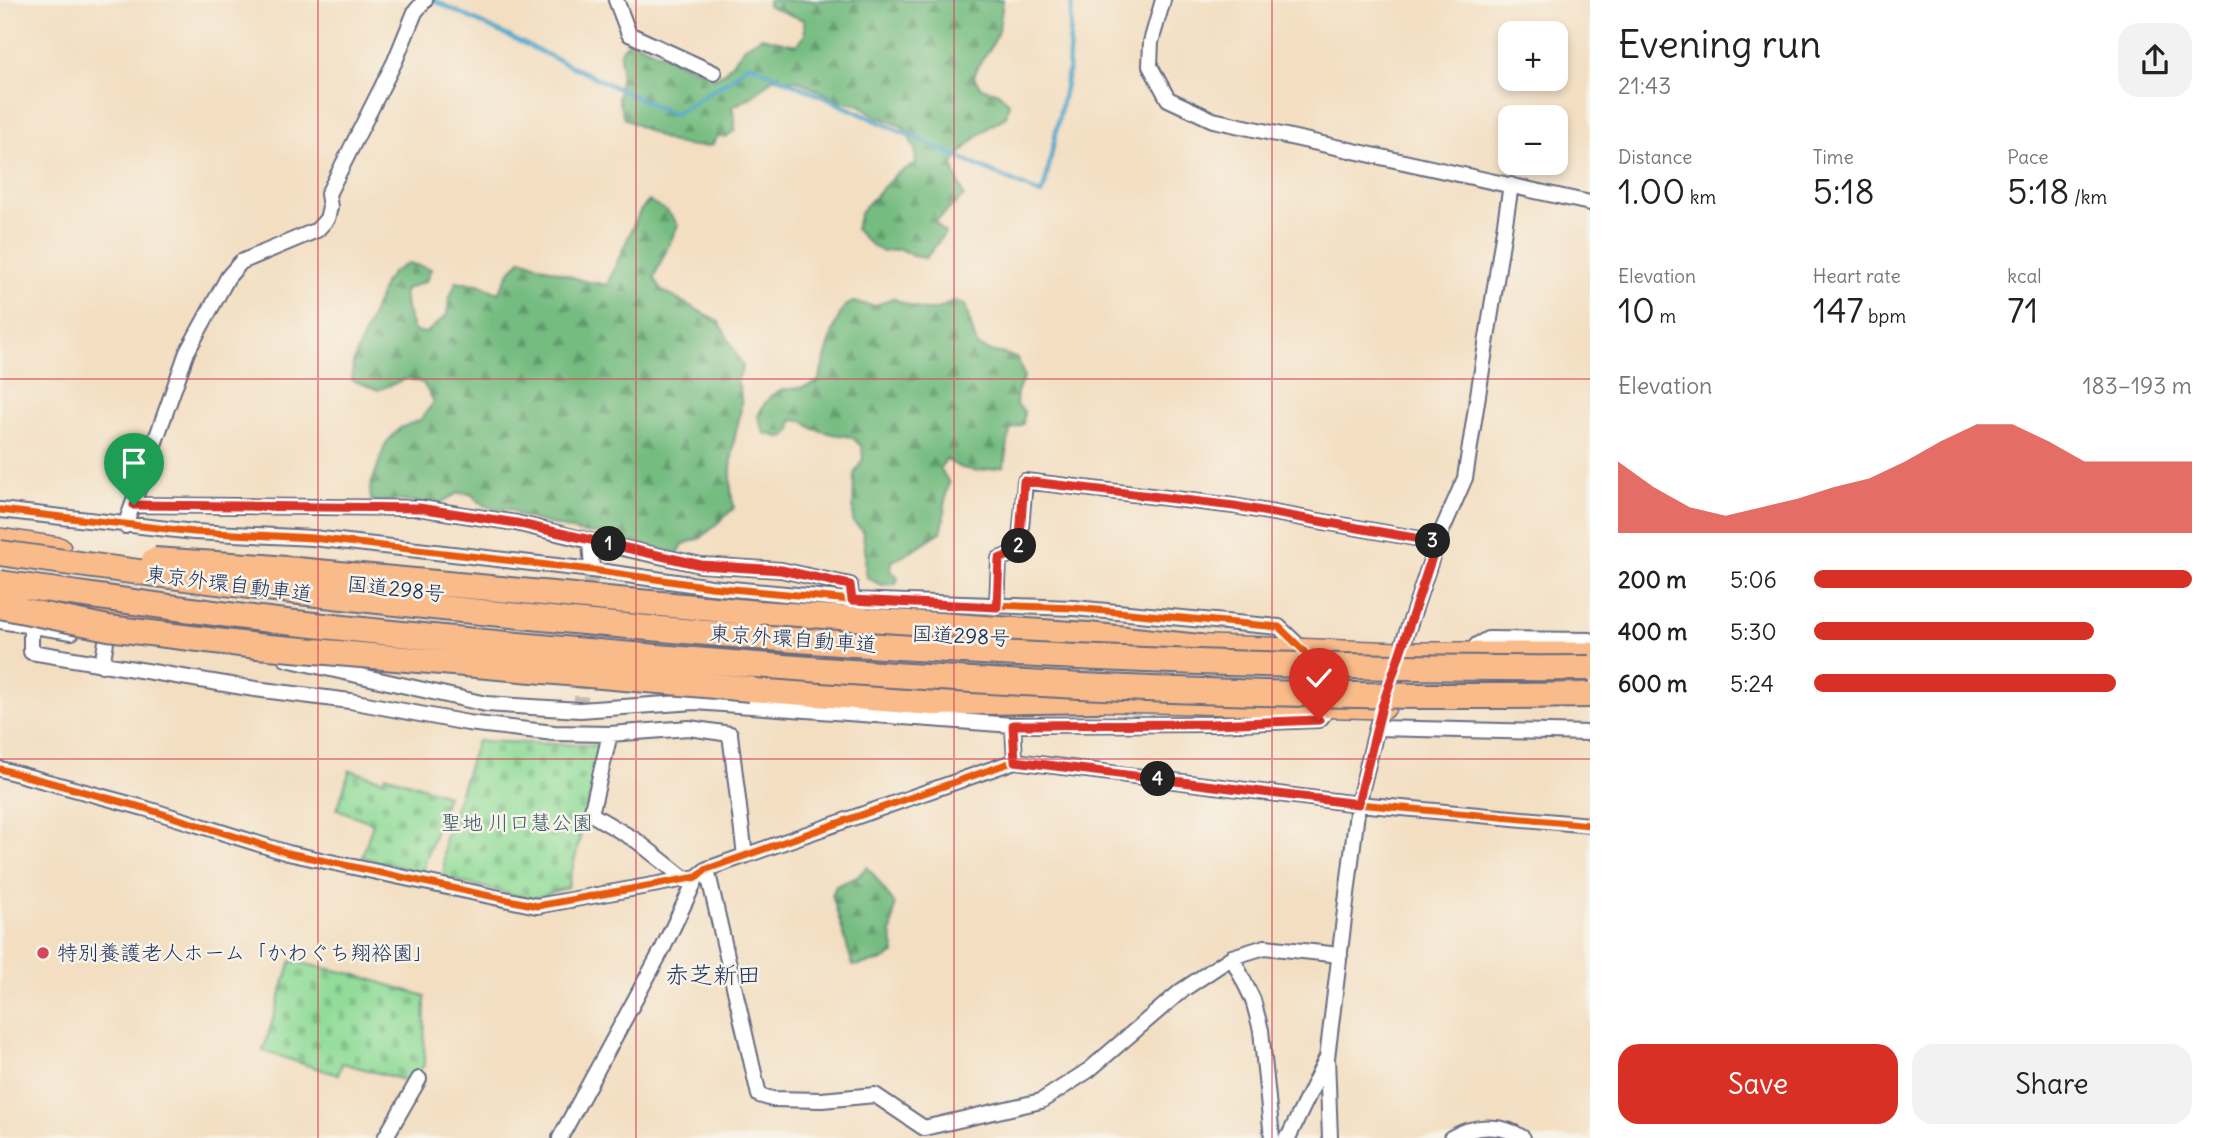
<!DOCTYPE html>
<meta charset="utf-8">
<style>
:root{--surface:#fff;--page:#f2f2f2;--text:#222;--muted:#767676;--accent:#d93025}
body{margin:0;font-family:Delius,"Klee One",sans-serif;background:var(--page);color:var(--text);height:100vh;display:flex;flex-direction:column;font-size:26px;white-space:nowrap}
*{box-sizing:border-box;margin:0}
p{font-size:23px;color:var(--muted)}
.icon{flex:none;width:38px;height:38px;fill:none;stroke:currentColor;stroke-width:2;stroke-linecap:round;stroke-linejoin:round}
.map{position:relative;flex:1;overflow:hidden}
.panel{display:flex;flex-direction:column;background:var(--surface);width:630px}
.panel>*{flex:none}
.fabs{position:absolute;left:1498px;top:21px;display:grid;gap:14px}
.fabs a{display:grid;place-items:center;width:70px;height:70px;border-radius:14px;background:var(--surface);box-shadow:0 4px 10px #0003;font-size:35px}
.pin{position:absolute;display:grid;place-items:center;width:60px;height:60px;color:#fff;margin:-72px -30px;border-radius:50% 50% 50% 0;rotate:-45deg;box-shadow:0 0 7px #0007}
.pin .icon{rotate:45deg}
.km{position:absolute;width:35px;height:35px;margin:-18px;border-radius:50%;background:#222;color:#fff;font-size:19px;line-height:35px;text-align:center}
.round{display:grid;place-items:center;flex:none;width:74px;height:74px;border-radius:21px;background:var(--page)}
.overview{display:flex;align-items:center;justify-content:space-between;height:119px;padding:0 28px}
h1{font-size:38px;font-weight:600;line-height:52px}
.stats{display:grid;grid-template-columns:repeat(3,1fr);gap:10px;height:119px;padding:7px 28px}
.stats div{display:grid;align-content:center}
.stats b{font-size:35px;font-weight:600}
.stats small{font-size:19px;font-weight:400}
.stats p{font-size:19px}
.chart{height:196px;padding:14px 28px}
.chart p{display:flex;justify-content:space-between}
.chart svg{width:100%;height:126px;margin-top:7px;fill:var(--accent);opacity:.7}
.action{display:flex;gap:14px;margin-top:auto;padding:14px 28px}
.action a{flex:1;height:80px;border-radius:21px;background:var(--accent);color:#fff;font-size:28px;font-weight:600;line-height:80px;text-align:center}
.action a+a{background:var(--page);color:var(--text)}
ul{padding:0 28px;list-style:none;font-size:23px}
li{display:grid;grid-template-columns:112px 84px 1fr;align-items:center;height:52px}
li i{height:18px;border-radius:9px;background:var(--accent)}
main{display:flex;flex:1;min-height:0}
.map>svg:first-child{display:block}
.forest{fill:url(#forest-firs);stroke:#48766f;stroke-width:2}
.cemetery{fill:url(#cemetery-stones);stroke:#56867b;stroke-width:2}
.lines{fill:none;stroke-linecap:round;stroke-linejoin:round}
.stream{stroke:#4ca5c9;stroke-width:4.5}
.minor-tunnel{stroke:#c8bbad;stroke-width:14;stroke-dasharray:14 7;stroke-linecap:butt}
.minor-casing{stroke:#676c81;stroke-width:18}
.trunk-casing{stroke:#676c81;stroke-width:26}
.motorway-casing{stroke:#676c81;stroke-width:28}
.minor{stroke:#fff;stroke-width:14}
.trunk{stroke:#fabb8b;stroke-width:23}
.motorway{stroke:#fabb8b;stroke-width:24}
.motorway-bridge-casing{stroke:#676c81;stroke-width:28;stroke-linecap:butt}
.motorway-bridge{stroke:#fabb8b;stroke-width:24}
.cycleway-casing{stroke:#f7f3e8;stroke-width:11}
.cycleway{stroke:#e8590c;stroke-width:7}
.route-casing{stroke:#fff;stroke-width:14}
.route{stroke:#d93025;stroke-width:9}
.grid{fill:none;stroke:#d1495b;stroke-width:2;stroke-opacity:0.55}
.poi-dot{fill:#d1495b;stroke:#f7f3e8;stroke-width:2.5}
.labels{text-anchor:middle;stroke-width:5;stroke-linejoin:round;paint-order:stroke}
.street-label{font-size:21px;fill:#1b2f5e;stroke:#f7f3e8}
.park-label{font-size:21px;fill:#385a6c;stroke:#f7f3e8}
.poi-label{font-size:21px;fill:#1b2f5e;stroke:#f7f3e8;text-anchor:start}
.quarter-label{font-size:24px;fill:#1b2f5e;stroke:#f7f3e8}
</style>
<main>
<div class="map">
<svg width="1590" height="1138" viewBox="0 0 1590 1138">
<defs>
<pattern id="forest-firs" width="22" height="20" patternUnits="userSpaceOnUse" patternTransform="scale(1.75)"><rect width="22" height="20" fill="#74bc80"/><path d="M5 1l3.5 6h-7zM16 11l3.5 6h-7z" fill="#5e996c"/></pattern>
<pattern id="cemetery-stones" width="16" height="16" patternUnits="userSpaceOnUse" patternTransform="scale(1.75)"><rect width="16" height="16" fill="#90dc98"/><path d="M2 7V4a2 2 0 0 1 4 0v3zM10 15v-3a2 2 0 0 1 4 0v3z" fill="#7cbd85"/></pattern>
</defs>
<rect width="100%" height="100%" fill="#f7f3e8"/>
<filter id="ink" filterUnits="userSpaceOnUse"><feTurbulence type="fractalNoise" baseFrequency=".0143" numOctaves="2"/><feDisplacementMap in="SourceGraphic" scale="14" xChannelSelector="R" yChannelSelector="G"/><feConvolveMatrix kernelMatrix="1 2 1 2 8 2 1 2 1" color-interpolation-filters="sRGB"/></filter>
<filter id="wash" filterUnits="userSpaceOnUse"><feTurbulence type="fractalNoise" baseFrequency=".00686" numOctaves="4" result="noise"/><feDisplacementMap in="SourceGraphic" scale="28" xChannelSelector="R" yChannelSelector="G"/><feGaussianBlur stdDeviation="1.57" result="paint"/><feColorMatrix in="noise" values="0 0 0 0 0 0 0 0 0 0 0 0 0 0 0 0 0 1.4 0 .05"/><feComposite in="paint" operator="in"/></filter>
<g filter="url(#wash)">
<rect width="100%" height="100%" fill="#f3dec1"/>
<path class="forest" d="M768,0H1003C1001,14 1000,31 993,43C986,57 979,60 974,77L981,88L999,93L1009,103L1006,117C984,128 967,143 953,164L955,174L964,196L935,222L945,233L926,258L912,256L901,249L883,252L869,243L855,229L861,211L896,174L916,164L915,149L904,127L876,116L860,105L840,101L797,80L773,78L753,96L732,107L735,119V130L726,137L717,136L712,145C678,151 653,134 624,118L618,99L621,70L620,53L629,40L716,78L725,72L746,46L762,37L796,45L805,35L804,20L768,6Z
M649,201L667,211L678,225L654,277L661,290L719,322L743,367L737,381C745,400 740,416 735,436C731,459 728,485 734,508L701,538L683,544L678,554L603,534L583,533L520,516L510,509C492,511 483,507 471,494L458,493L437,505L395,500L380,503L371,500L370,488L386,443L400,428L420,420L434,402L423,383L408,378L378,390L352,380L353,363L385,282L393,272L409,263L431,269L426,281L404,290L406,308L414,331L426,333L447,315L449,300L456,282L478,284L498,293L511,270L521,259L584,281L607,285L640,211Z
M892,298C915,308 930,318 952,301L965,305L977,346C989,353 1004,352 1017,358L1024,376L1017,392L1016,404L1024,411L1023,424L1010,430L1004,466C980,472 965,474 946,459L940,468L949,483C942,500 947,515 941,532C924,541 910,555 892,561L891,571L898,577L896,584L880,585L867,577C863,564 867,559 865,549C864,542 863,538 863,531L853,522L854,474L863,459L862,447L852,437L833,434L814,429L803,421L792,420L791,431L783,438L764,433L758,416C776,377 787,397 818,382L835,325L844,307L853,302L875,306Z
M867,867C879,880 885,892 895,905L891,934L895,953L884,960L853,966L832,895L836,886L857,877Z"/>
<path class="cemetery" d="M477,741L602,746L568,887L532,899L444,878V841Z
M350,770L383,780L385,775L447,795L422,873L362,857L373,823L337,809Z
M291,961L353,974L425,996L424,1065L411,1082L342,1063L338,1075L263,1051Z"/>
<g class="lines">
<path class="stream" d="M433,0L673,115L731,79L749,64L1041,194L1045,185L1068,73L1072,0"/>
</g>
</g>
<g filter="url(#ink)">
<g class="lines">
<path class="minor-tunnel" d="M580,710L592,570"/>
<defs>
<path id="minor" d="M616,0L629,34L714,73
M1163,0L1151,42L1150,66L1168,99L1213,120L1590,203
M134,505L419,508L516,523L590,541L592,570
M0,510L194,532L313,538L592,570L711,587L851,600L1074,608L1279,627L1304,651
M125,526L187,352L228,277L241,262L317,230L327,219L330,207L328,194L395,61L415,12L425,0
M590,541L701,565L781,570L850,585L851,600
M997,607L999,559L1019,551L1025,481L1234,506L1437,542
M0,621L72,632
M31,627V652L255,689L350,701L468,723L554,733L610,734L689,728L730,734L745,856
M1469,654L1477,645L1488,639L1590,640
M286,659L486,704L580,710L695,702L1013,725L1212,724L1319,720L1330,707
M102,665L107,636
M1013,725L1015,761
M1377,728L1590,733
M610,734L591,814L637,841L685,879
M0,769L144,808L288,853L537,906L697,877L707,869L1015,761L1358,804L1590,825
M707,869L759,1095L772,1099L822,1100L875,1095L924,1128L1041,1101L1089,1070L1181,991L1232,957L1265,947L1340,955
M1232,957L1253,1000L1261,1030L1272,1138
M385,1138L419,1079
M560,1138L663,948L697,877
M1286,1138H1288L1326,1059
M1330,1138L1327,1058L1358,804L1382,707L1437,542L1465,478L1511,185
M1451,1138C1473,1125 1502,1123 1523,1138"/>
<path id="trunk" d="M0,540L59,549
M30,601L269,633L382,645
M1181,646L1400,654H1590
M1079,699L1384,707"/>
<path id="motorway" d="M758,613L1088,635L1199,647
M750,689L933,703L1096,700"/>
</defs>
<use href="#minor" class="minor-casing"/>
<use href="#trunk" class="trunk-casing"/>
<use href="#motorway" class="motorway-casing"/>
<use href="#minor" class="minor"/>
<use href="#trunk" class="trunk"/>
<use href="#motorway" class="motorway"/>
<defs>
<path id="motorway-bridge" d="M0,553C526,628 1058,671 1590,668
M154,560L264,567L758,613
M0,583C95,596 190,611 286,622C443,639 600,653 757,665C1034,687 1312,700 1590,695
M0,606L108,628L257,646L750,689"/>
</defs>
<use href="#motorway-bridge" class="motorway-bridge-casing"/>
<use href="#motorway-bridge" class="motorway-bridge"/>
<defs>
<path id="cycleway" d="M0,510L194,532L313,538L592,570L711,587L851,600L1074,608L1279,627L1304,651
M0,769L144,808L288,853L537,906L697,877L707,869L1015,761L1358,804L1590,825"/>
</defs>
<use href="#cycleway" class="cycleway-casing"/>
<use href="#cycleway" class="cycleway"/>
</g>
</g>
<g class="lines" filter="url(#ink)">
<defs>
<path id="route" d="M134,505L419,508L516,523L701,565L781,570L850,585L852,600L997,607L999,559L1019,551L1024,481L1234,506L1437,542L1382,707L1358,804L1015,761L1013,725L1212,724L1319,720"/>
</defs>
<use href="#route" class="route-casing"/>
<use href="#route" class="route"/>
</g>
<path class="grid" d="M318,0V1138M636,0V1138M954,0V1138M1272,0V1138M0,379H1590M0,759H1590"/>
<circle class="poi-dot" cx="43" cy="953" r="7"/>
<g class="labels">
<g class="street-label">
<text transform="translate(229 584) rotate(7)" y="7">東京外環自動車道</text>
<text transform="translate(396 589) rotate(6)" y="7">国道298号</text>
<text transform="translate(961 636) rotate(3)" y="7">国道298号</text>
<text transform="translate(793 639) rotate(4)" y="7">東京外環自動車道</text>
</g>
<g class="park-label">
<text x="517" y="830">聖地 川口慧公園</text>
</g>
<g class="poi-label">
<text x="57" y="960">特別養護老人ホーム「かわぐち翔裕園」</text>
</g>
<g class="quarter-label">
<text x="713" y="983">赤芝新田</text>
</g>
</g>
</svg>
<div class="fabs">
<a>+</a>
<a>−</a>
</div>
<div class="pin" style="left:134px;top:505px;background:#1e9e55"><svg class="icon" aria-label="arrive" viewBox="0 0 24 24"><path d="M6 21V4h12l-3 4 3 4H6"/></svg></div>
<div class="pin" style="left:1319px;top:720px;background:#d93025"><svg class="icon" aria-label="check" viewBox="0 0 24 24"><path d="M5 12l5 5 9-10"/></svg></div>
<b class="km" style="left:609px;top:544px">1</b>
<b class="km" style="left:1019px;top:546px">2</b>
<b class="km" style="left:1433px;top:541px">3</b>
<b class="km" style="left:1158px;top:779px">4</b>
</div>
<section class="panel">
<div class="overview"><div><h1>Evening run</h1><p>21:43</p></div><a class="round"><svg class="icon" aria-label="share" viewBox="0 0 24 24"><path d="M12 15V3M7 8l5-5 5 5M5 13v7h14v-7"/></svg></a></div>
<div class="stats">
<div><p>Distance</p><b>1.00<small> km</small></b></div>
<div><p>Time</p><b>5:18</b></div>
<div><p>Pace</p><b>5:18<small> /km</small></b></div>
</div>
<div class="stats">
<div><p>Elevation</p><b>10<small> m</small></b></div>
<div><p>Heart rate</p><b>147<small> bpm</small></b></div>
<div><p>kcal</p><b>71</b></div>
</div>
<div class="chart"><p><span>Elevation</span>183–193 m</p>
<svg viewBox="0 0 160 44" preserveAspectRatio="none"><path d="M0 44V19L10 28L20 35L30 38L40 35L50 32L60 28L70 25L80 19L90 12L100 6L110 6L120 12L130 19L140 19L150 19L160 19V44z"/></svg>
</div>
<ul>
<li><b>200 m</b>5:06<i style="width:100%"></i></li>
<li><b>400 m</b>5:30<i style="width:74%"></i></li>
<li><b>600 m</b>5:24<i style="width:80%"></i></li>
</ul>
<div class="action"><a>Save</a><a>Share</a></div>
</section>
</main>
